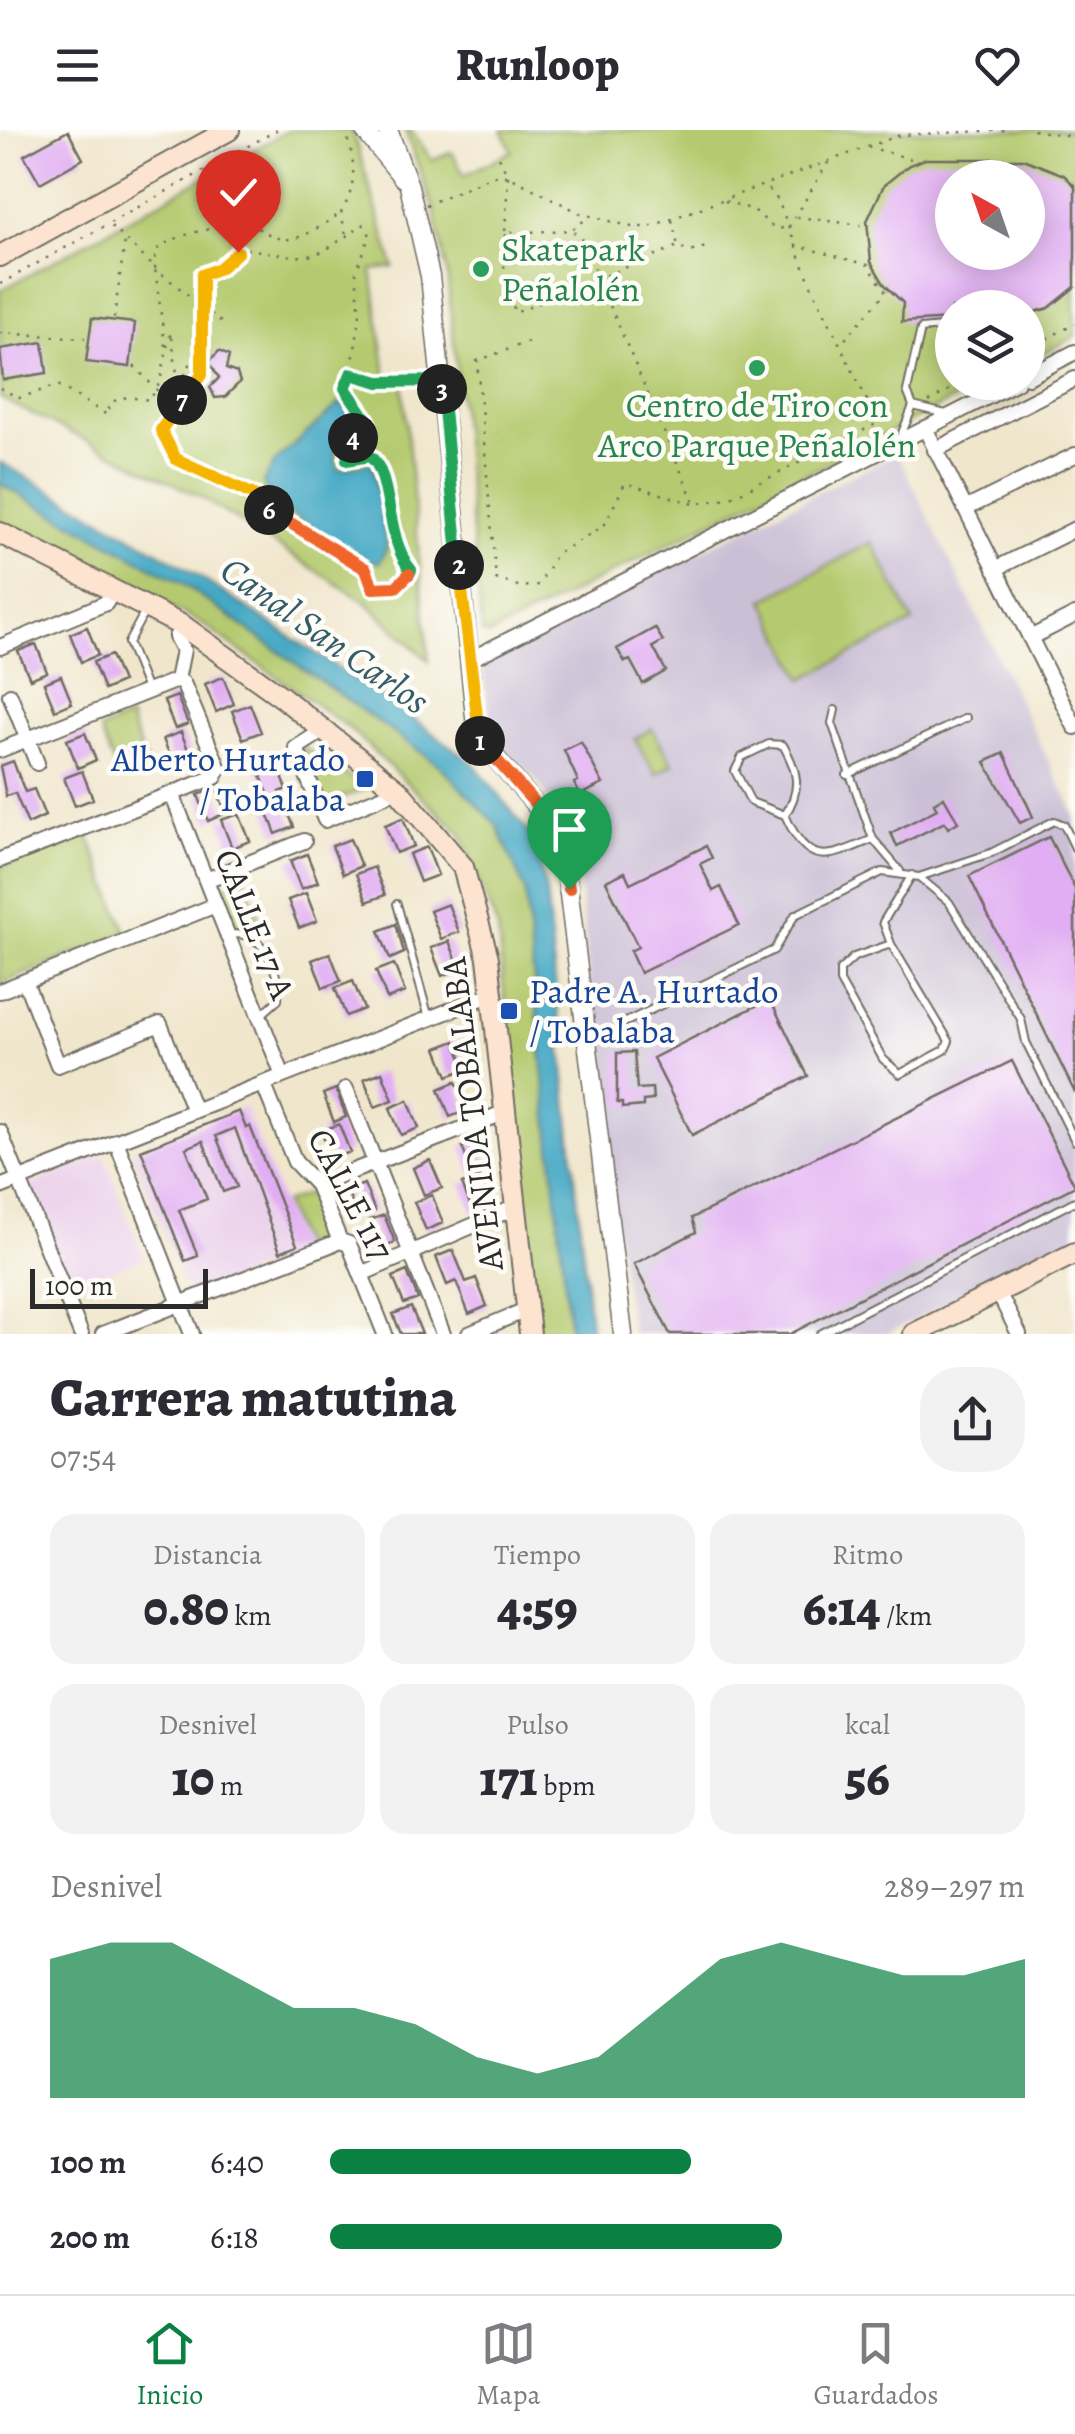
<!DOCTYPE html>
<html lang="es">
<meta charset="utf-8">
<style>
:root{--surface:#fff;--page:#f2f2f3;--text:#2b2b33;--muted:#7c7c81;--line:#e1e1e2;--accent:#0b8043}
body{margin:0;font-family:Alegreya,serif;background:var(--page);color:var(--text);height:100vh;display:flex;flex-direction:column;font-size:38px;white-space:nowrap}
*{box-sizing:border-box;margin:0}
p{font-size:32px;color:var(--muted)}
.icon{flex:none;width:55px;height:55px;fill:none;stroke:currentColor;stroke-width:2;stroke-linecap:round;stroke-linejoin:round}
.map{position:relative;height:1204px;overflow:hidden}
.details{display:flex;flex-direction:column;background:var(--surface);flex:1}
.details>*{flex:none}
.needle{width:65px;rotate:320deg}
.controls{position:absolute;left:935px;top:30px;display:grid;gap:20px}
.controls a{display:grid;place-items:center;width:110px;height:110px;border-radius:50%;background:var(--surface);box-shadow:0 5px 25px #0003;font-size:50px}
.scale{position:absolute;left:30px;bottom:25px;width:178px;box-sizing:border-box;padding-left:10px;border:5px solid #2b2b2b;border-top:0;font-size:28px;line-height:35px;white-space:nowrap;color:#2b2b2b;-webkit-text-stroke:8px #fdfcf7;paint-order:stroke}
.pin{position:absolute;display:grid;place-items:center;width:85px;height:85px;color:#fff;margin:-102px -42px;border-radius:50% 50% 50% 0;rotate:-45deg;box-shadow:0 0 10px #0007}
.pin .icon{rotate:45deg}
.km{position:absolute;width:50px;height:50px;margin:-25px;border-radius:50%;background:#222;color:#fff;font-size:28px;line-height:50px;text-align:center}
.round{display:grid;place-items:center;flex:none;width:105px;height:105px;border-radius:40px;background:var(--page)}
.headline{display:flex;align-items:center;justify-content:space-between;height:170px;padding:0 50px}
h1{font-size:55px;font-weight:800;line-height:75px}
.metrics{display:grid;grid-template-columns:repeat(3,1fr);gap:15px;height:170px;padding:10px 50px}
.metrics div{display:grid;align-content:center;border-radius:25px;background:var(--page);text-align:center}
.metrics b{font-size:50px;font-weight:800}
.metrics small{font-size:28px;font-weight:400}
.metrics p{font-size:28px}
.chart{height:280px;padding:20px 50px}
.chart p{display:flex;justify-content:space-between}
.chart svg{width:100%;height:180px;margin-top:10px;fill:var(--accent);opacity:.7}
ul{padding:0 50px;list-style:none;font-size:32px}
li{display:grid;grid-template-columns:160px 120px 1fr;align-items:center;height:75px}
li i{height:25px;border-radius:12px;background:var(--accent)}
header{display:flex;justify-content:space-between;align-items:center;height:130px;padding:0 50px;background:var(--surface);font-size:45px;font-weight:800}
.dock{display:flex;justify-content:space-around;align-items:center;height:140px;border-top:2px solid var(--line);background:var(--surface);font-size:28px;color:var(--muted)}
.dock a{display:grid;justify-items:center;gap:5px}
.dock .selected{color:var(--accent)}
.map>svg:first-child{display:block}
.built{fill:#ebd1eb}
.industrial{fill:#cbbfd5}
.green{fill:#b5ca6f;stroke:#707a4d;stroke-width:2.5;fill-rule:evenodd}
.water{fill:#45a9c5;stroke:#386a78;stroke-width:2.5}
.building{fill:#e1aef3;fill-rule:evenodd}
.lines{fill:none;stroke-linecap:round;stroke-linejoin:round}
.service-casing{stroke:#706c63;stroke-width:10}
.minor-casing{stroke:#706c63;stroke-width:18}
.tertiary-casing{stroke:#706c63;stroke-width:21}
.secondary-casing{stroke:#706c63;stroke-width:24}
.path{stroke:#706c63;stroke-width:2.5;stroke-dasharray:2.5 8;stroke-linecap:butt}
.service{stroke:#fff;stroke-width:6}
.minor{stroke:#fff;stroke-width:14}
.tertiary{stroke:#fff;stroke-width:18}
.secondary{stroke:#fde4d0;stroke-width:20}
.split-1-casing{stroke:#fff;stroke-width:20}
.split-2-casing{stroke:#fff;stroke-width:20}
.split-3-casing{stroke:#fff;stroke-width:20}
.split-4-casing{stroke:#fff;stroke-width:20}
.split-5-casing{stroke:#fff;stroke-width:20}
.split-6-casing{stroke:#fff;stroke-width:20}
.split-7-casing{stroke:#fff;stroke-width:20}
.split-8-casing{stroke:#fff;stroke-width:20}
.split-1{stroke:#f0652b;stroke-width:12}
.split-2{stroke:#f5b400;stroke-width:12}
.split-3{stroke:#22a559;stroke-width:12}
.split-4{stroke:#22a559;stroke-width:12}
.split-5{stroke:#22a559;stroke-width:12}
.split-6{stroke:#f0652b;stroke-width:12}
.split-7{stroke:#f5b400;stroke-width:12}
.split-8{stroke:#f5b400;stroke-width:12}
.leisure-dot{fill:#2e9e5b;stroke:#fdfcf7;stroke-width:4}
.transit-dot{fill:#1a4fb4;stroke:#fdfcf7;stroke-width:4}
.labels{text-anchor:middle;stroke-width:9;stroke-linejoin:round;paint-order:stroke}
.leisure-label{font-size:35px;fill:#27864d;stroke:#fdfcf7;text-anchor:start}
.transit-label{font-size:35px;fill:#164399;stroke:#fdfcf7;text-anchor:end}
.street-label{font-size:35px;fill:#2b2b2b;stroke:#fdfcf7}
.water-label{font-size:38px;font-style:italic;fill:#355d69;stroke:#fdfcf7}
</style>
<header><svg class="icon" aria-label="menu" viewBox="0 0 24 24"><path d="M4 6h16M4 12h16M4 18h16"/></svg>Runloop<svg class="icon" aria-label="heart" viewBox="0 0 24 24"><path d="M12 20l-8-8c-3-5 5-10 8-4 3-6 11-1 8 4z"/></svg></header>
<div class="map">
<svg width="1075" height="1204" viewBox="0 0 1075 1204">
<rect width="100%" height="100%" fill="#fdfcf7"/>
<filter id="ink" filterUnits="userSpaceOnUse"><feTurbulence type="fractalNoise" baseFrequency=".01" numOctaves="2"/><feDisplacementMap in="SourceGraphic" scale="20" xChannelSelector="R" yChannelSelector="G"/><feConvolveMatrix kernelMatrix="1 2 1 2 8 2 1 2 1" color-interpolation-filters="sRGB"/></filter>
<filter id="wash" filterUnits="userSpaceOnUse"><feTurbulence type="fractalNoise" baseFrequency=".0048" numOctaves="4" result="noise"/><feDisplacementMap in="SourceGraphic" scale="40" xChannelSelector="R" yChannelSelector="G"/><feGaussianBlur stdDeviation="2.25" result="paint"/><feColorMatrix in="noise" values="0 0 0 0 0 0 0 0 0 0 0 0 0 0 0 0 0 1.4 0 .05"/><feComposite in="paint" operator="in"/></filter>
<g filter="url(#wash)">
<rect width="100%" height="100%" fill="#f0e6cc"/>
<path class="built" d="M245,976L302,1122L189,1167L132,1021Z
M104,1026L144,1128L67,1158L28,1055Z"/>
<path class="industrial" d="M897,323L1075,685V1108L886,1204H632L612,1072L577,726L562,686L532,645L492,610L482,531Z"/>
<path class="green" d="M289,0H352L394,137L372,140L386,246L402,247L429,531L367,473L199,366L0,268V161Z
M405,0H411L432,30L452,22L464,45L512,21L502,0H1075V207L1028,231V178H952V252L986,253L489,505L482,503L447,142L434,80ZM952,48H1028V122H952Z
M0,354L185,455L439,635L497,695L525,761L570,1204H536L498,799L461,704L349,598L198,491L0,393Z
M872,412L913,492L803,549L764,470Z
M129,588L147,635L118,646L100,600Z
M652,599L673,634L656,644L635,609Z
M300,615L367,658L324,675Z
M87,703L127,803L0,854V738Z
M245,748L260,790L237,799L218,758Z
M307,1064L314,1070L329,1110L303,1121L284,1073Z"/>
<path class="water" d="M340,273L360,295L335,323L338,340L372,333L387,417L380,432L370,431L272,373L263,353L275,332Z
M0,332L178,433L393,574L473,633L534,709L546,761L591,1204H570L525,761L497,695L439,635L185,455L0,354Z"/>
<g id="blocks">
<path class="building" d="M68,1L83,29L40,53L24,25Z
M925,29H1023L1064,45L1075,56V157L1049,178L1028,184V178H952V189L902,192L903,173L884,154L871,132L867,91L884,55L909,35ZM952,48H1028V122H952Z
M92,188L135,193L130,237L86,232Z
M43,212L47,243L3,250L0,219Z
M219,221L229,226L226,239L237,243L240,252L225,267L215,268L210,257L219,248L209,232Z
M87,497L98,525L81,532L70,504Z
M655,498L663,511L653,517L666,541L643,554L630,530L625,532L617,519Z
M36,514L47,542L30,549L18,521Z
M111,525L122,552L104,560L93,532Z
M61,546L72,573L55,580L44,553Z
M223,547L234,574L216,582L205,554Z
M177,566L188,594L175,599L164,571Z
M250,574L261,602L243,609L232,581Z
M181,602L192,630L175,637L163,609Z
M85,603L96,630L78,638L67,610Z
M581,612L603,654L580,665L574,653L578,651L564,620Z
M1004,623L1033,687L1020,693L985,632Z
M13,631L25,662L34,659L45,686L28,694L15,663L6,666L0,636Z
M276,632L287,659L280,662L294,697L276,704L265,676L272,673L258,639Z
M82,641L93,669L75,676L64,648Z
M216,658L226,683L208,691L198,665Z
M944,667L958,692L948,698L945,692L897,716L891,703L937,679L934,673Z
M239,684L250,711L232,718L221,690Z
M403,688L414,716L396,723L385,695Z
M1049,707L1075,759V963L969,746Z
M350,709L361,736L343,744L332,716Z
M706,716L712,728L700,734L713,761L721,757L739,795L640,843L630,821L638,817L606,751L625,742L630,753Z
M427,717L438,745L420,752L409,724Z
M307,724L318,752L301,759L290,731Z
M374,737L385,765L367,772L356,744Z
M306,763L317,791L299,798L288,770Z
M448,774L459,802L441,809L430,781Z
M396,794L404,823L390,829L379,801Z
M449,811L460,839L442,846L431,818Z
M330,823L341,851L323,858L312,830Z
M394,834L405,862L387,869L376,841Z
M353,851L364,879L346,886L335,858Z
M770,869L808,946L692,1005L653,928Z
M455,911L466,939L448,946L437,918Z
M634,922L637,959L652,958L653,970L643,971V976L622,978V973H617V923Z
M1012,931L1075,1056L790,1204H670L634,1134L696,1102L692,1088Z
M382,942L393,970L375,977L364,949Z
M456,952L468,980L450,987L439,959Z
M336,959L346,987L334,992L323,964Z
M408,970L419,998L401,1005L390,978Z
M239,981L246,998L250,996L297,1115L280,1122L235,998L216,1006L237,1057L223,1062L203,1011L186,1018L207,1069L179,1080L198,1126L185,1131L141,1020Z
M339,994L350,1022L332,1029L321,1001Z
M479,1010L490,1038L473,1045L462,1017Z
M430,1030L442,1058L424,1065L413,1038Z
M480,1047L491,1074L473,1082L462,1054Z
M364,1054L375,1081L358,1088L347,1061Z
M432,1065L443,1093L426,1100L414,1072Z
M384,1085L395,1112L381,1118L370,1090Z
M453,1120L466,1152L476,1148L487,1176L469,1184L456,1151L447,1155L436,1127Z
M407,1141L418,1169L404,1174L393,1147Z
M411,1177L422,1204H401L393,1184Z"/>
</g>
</g>
<g filter="url(#ink)">
<use href="#blocks" fill-opacity="0" stroke="#706c63" stroke-width="2.5"/>
<g class="lines">
<defs>
<path id="service" d="M913,276L907,261L921,199L952,196
M900,308L913,276L950,285
M144,483L128,513L147,560
M835,580L832,593L873,709L900,741
M769,614L783,615C798,641 802,659 785,685L751,672L735,641L742,627Z
M847,645L966,588
M785,685C809,738 826,729 873,709
M919,747L991,723L1054,691L1064,695L1075,718
M397,774L429,888
M229,805C263,798 280,839 278,870L260,886
M891,814L949,911L945,920L900,944L883,929L840,852V840L854,827L891,814L883,792L912,745
M622,894L774,820L795,785L882,742L919,747L949,772L1021,889L1026,912L1075,1011
M820,1204L1075,1071"/>
<path id="minor" d="M1028,247L1075,222
M925,298L1075,597
M935,320L1075,249
M965,379L1075,325
M995,439L1075,399
M1030,508L1075,485
M0,517L106,473L113,460
M469,530L1017,252
M177,550L183,520L176,507L183,496
M10,565L37,633
M324,600L296,618L325,690L398,660
M0,620L177,550L183,553L219,639L215,647L0,730
M172,664L283,946
M206,750L304,711
M25,851L58,935L160,894L194,981
M0,861L216,775
M263,953L295,1032L317,1055L340,1111L349,1114L385,1204
M346,959L443,1204
M0,1002L81,1204
M116,1011L192,1204
M317,1055L506,982
M0,1057L492,864
M361,1144L516,1077
M998,1162L1019,1204
M103,1204L340,1111
M469,1204L528,1179"/>
<path id="tertiary" d="M364,0L403,48
M388,0L409,56L430,146L477,606L545,686L567,748L623,1204"/>
<path id="secondary" d="M0,126L229,0
M0,403L183,496L282,567L398,660L463,737L488,828L530,1204
M914,1204L1075,1123"/>
</defs>
<use href="#service" class="service-casing"/>
<use href="#minor" class="minor-casing"/>
<use href="#tertiary" class="tertiary-casing"/>
<use href="#secondary" class="secondary-casing"/>
<path class="path" d="M345,0C356,30 357,56 341,83L346,105
M1033,0L1075,7
M868,17L911,29
M499,27L508,46L505,103L572,100L582,110L694,372
M725,71L754,80L770,95L787,100L829,31
M426,75L492,46H508L580,83L632,97H649L900,5L1011,0
M797,87L861,95
M672,90L678,116L690,122L706,117
M573,99L590,86
M505,104L504,139L515,183L678,116
M795,115L868,135L886,162L841,214
M0,154L277,0
M114,188L125,110
M221,192L155,138V122C169,104 231,92 253,97C263,99 272,108 283,109C303,111 325,93 341,83
M0,203L85,208
M528,212L477,231L496,449L521,457L539,455L556,424L604,396L625,353L694,374L729,368L878,293L811,155L778,70L764,54
M167,217L171,202L179,257L200,214
M1028,218L1075,194
M134,236L174,278
M351,244L345,258L367,290L346,320L347,330L369,327C392,339 385,410 411,440L396,457L381,461L367,451L366,439L265,378L256,366L176,329L161,301L202,245L201,145L248,119C314,129 307,135 363,94L370,105L356,142L360,187L351,244L379,252L428,251
M0,258L19,268L58,255L107,285L111,272L127,267L150,270L160,252L166,223L155,138L108,93
M929,272L962,252"/>
<use href="#service" class="service"/>
<use href="#minor" class="minor"/>
<use href="#tertiary" class="tertiary"/>
<use href="#secondary" class="secondary"/>
</g>
</g>
<g class="lines" filter="url(#ink)">
<defs>
<path id="split-1" d="M480,611L546,686L561,721L569,759"/>
<path id="split-2" d="M459,435L480,611"/>
<path id="split-3" d="M442,259L459,435"/>
<path id="split-4" d="M353,308L367,290L345,258L351,244L379,252L441,251L442,259"/>
<path id="split-5" d="M353,308L347,330L369,326C392,339 385,410 411,440L409,444"/>
<path id="split-6" d="M269,380L366,439L373,458L396,457L409,444"/>
<path id="split-7" d="M182,270L161,300L176,329L256,366L269,380"/>
<path id="split-8" d="M182,270L202,245V145L220,138L238,122"/>
</defs>
<use href="#split-1" class="split-1-casing"/>
<use href="#split-2" class="split-2-casing"/>
<use href="#split-3" class="split-3-casing"/>
<use href="#split-4" class="split-4-casing"/>
<use href="#split-5" class="split-5-casing"/>
<use href="#split-6" class="split-6-casing"/>
<use href="#split-7" class="split-7-casing"/>
<use href="#split-8" class="split-8-casing"/>
<use href="#split-1" class="split-1"/>
<use href="#split-2" class="split-2"/>
<use href="#split-3" class="split-3"/>
<use href="#split-4" class="split-4"/>
<use href="#split-5" class="split-5"/>
<use href="#split-6" class="split-6"/>
<use href="#split-7" class="split-7"/>
<use href="#split-8" class="split-8"/>
</g>
<g class="leisure-dot">
<circle cx="481" cy="139" r="10"/>
<circle cx="757" cy="238" r="10"/>
</g>
<g class="transit-dot">
<rect x="355" y="639" width="20" height="20" rx="5"/>
<rect x="499" y="871" width="20" height="20" rx="5"/>
</g>
<g class="labels">
<g class="leisure-label">
<text x="501" y="131">Skatepark<tspan x="501" dy="40">Peñalolén</tspan></text>
<text x="757" y="287" text-anchor="middle">Centro de Tiro con<tspan x="757" dy="40">Arco Parque Peñalolén</tspan></text>
</g>
<g class="transit-label">
<text x="345" y="641">Alberto Hurtado<tspan x="345" dy="40">/ Tobalaba</tspan></text>
<text x="529" y="873" text-anchor="start">Padre A. Hurtado<tspan x="529" dy="40">/ Tobalaba</tspan></text>
</g>
<g class="street-label">
<text transform="translate(255 794) rotate(68)" y="12">CALLE 17 A</text>
<text transform="translate(472 984) rotate(-97)" y="12">AVENIDA TOBALABA</text>
<text transform="translate(351 1064) rotate(62)" y="12">CALLE 117</text>
</g>
<g class="water-label">
<text transform="translate(325 505) rotate(35)" y="13">Canal San Carlos</text>
</g>
</g>
</svg>
<div class="controls">
<a><svg class="needle" viewBox="-14 -14 28 28"><path d="M0-13l5 13h-10z" fill="#e53935"/><path d="M0 13l5-13h-10z" fill="#7c7c81"/></svg></a>
<a><svg class="icon" aria-label="layers" viewBox="0 0 24 24"><path d="M12 4l9 5-9 5-9-5zM3 14l9 5 9-5"/></svg></a>
</div>
<div class="scale">100 m</div>
<div class="pin" style="left:569px;top:759px;background:#1e9e55"><svg class="icon" aria-label="arrive" viewBox="0 0 24 24"><path d="M6 21V4h12l-3 4 3 4H6"/></svg></div>
<div class="pin" style="left:238px;top:122px;background:#d93025"><svg class="icon" aria-label="check" viewBox="0 0 24 24"><path d="M5 12l5 5 9-10"/></svg></div>
<b class="km" style="left:480px;top:611px">1</b>
<b class="km" style="left:459px;top:435px">2</b>
<b class="km" style="left:442px;top:259px">3</b>
<b class="km" style="left:353px;top:308px">4</b>
<b class="km" style="left:269px;top:380px">6</b>
<b class="km" style="left:182px;top:270px">7</b>
</div>
<section class="details">
<div class="headline"><div><h1>Carrera matutina</h1><p>07:54</p></div><a class="round"><svg class="icon" aria-label="share" viewBox="0 0 24 24"><path d="M12 15V3M7 8l5-5 5 5M5 13v7h14v-7"/></svg></a></div>
<div class="metrics">
<div><p>Distancia</p><b>0.80<small> km</small></b></div>
<div><p>Tiempo</p><b>4:59</b></div>
<div><p>Ritmo</p><b>6:14<small> /km</small></b></div>
</div>
<div class="metrics">
<div><p>Desnivel</p><b>10<small> m</small></b></div>
<div><p>Pulso</p><b>171<small> bpm</small></b></div>
<div><p>kcal</p><b>56</b></div>
</div>
<div class="chart"><p><span>Desnivel</span>289–297 m</p>
<svg viewBox="0 0 160 44" preserveAspectRatio="none"><path d="M0 44V10L10 6L20 6L30 14L40 22L50 22L60 26L70 34L80 38L90 34L100 22L110 10L120 6L130 10L140 14L150 14L160 10V44z"/></svg>
</div>
<ul>
<li><b>100 m</b>6:40<i style="width:52%"></i></li>
<li><b>200 m</b>6:18<i style="width:65%"></i></li>
</ul>
</section>
<nav class="dock">
<a class="selected"><svg class="icon" aria-label="home" viewBox="0 0 24 24"><path d="M3 11l9-7 9 7M6 9v11h12V9"/></svg>Inicio</a>
<a><svg class="icon" aria-label="map" viewBox="0 0 24 24"><path d="M3 6l6-2 6 2 6-2v14l-6 2-6-2-6 2zM9 4v14M15 6v14"/></svg>Mapa</a>
<a><svg class="icon" aria-label="saved" viewBox="0 0 24 24"><path d="M7 4h10v16l-5-4-5 4z"/></svg>Guardados</a>
</nav>
